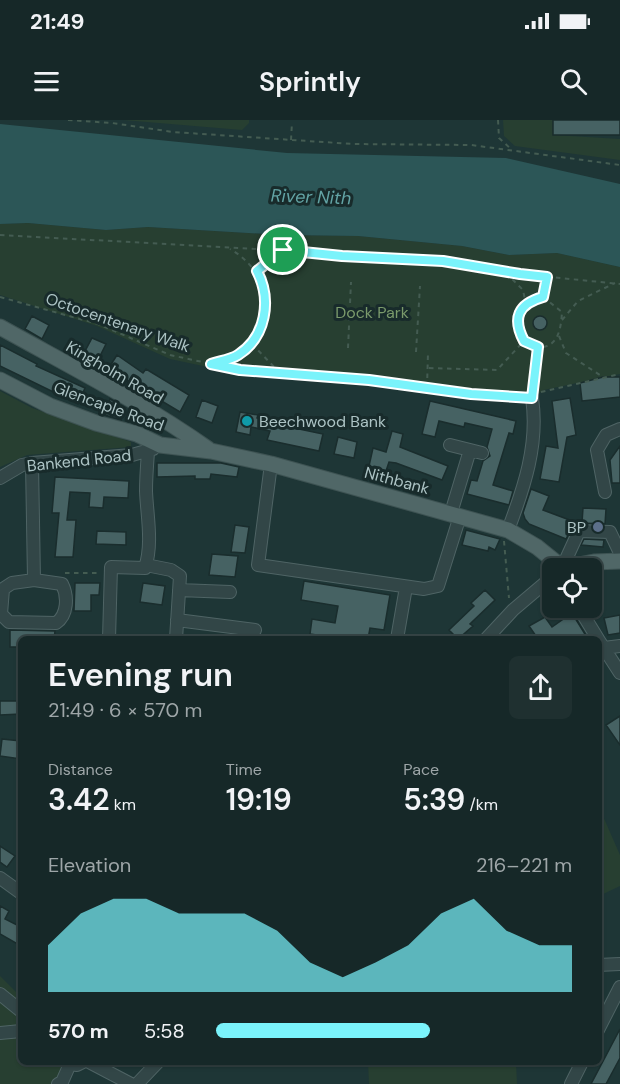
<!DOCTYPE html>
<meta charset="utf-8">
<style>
:root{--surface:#162828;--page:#1f3030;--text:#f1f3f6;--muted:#9ea6a8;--line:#354445;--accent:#7af3fb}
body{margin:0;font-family:"DM Sans",sans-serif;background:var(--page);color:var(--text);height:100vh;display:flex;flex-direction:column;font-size:22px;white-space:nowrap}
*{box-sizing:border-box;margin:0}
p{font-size:20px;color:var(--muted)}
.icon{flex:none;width:33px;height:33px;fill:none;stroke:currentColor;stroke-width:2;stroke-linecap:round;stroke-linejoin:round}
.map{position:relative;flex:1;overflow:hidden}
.details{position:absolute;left:18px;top:516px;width:584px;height:429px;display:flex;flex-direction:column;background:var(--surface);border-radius:9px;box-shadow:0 2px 4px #0004,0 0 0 2px var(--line)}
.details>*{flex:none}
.tools{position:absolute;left:542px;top:438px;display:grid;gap:12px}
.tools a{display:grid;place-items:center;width:60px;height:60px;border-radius:9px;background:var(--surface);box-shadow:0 2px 4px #0004,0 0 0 2px var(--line);font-size:30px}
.pin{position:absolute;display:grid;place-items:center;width:51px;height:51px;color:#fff;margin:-26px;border:3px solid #fff;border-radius:50%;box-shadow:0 2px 6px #0007}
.round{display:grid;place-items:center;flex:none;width:63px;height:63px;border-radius:9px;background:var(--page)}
.head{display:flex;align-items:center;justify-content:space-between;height:102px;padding:0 30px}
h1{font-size:33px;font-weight:600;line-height:45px}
.figures{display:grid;grid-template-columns:repeat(3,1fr);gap:9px;height:102px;padding:6px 30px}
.figures div{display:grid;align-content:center}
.figures b{font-size:30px;font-weight:600}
.figures small{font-size:16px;font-weight:400}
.figures p{font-size:16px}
.chart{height:168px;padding:12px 30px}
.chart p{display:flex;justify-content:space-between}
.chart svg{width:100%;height:108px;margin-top:6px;fill:var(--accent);opacity:.7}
ul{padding:0 30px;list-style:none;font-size:20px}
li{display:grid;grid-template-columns:96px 72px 1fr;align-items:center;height:45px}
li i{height:15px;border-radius:8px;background:var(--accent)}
.status{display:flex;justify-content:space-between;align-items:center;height:42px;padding:0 30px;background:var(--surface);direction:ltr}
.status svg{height:16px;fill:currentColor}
header{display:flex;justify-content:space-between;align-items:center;height:78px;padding:0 30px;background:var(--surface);font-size:27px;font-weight:600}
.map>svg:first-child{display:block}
.green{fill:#273f31}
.water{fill:#2c5657}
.building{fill:#466263;stroke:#1a2d2d;stroke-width:1.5}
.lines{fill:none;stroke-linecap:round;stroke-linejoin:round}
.minor-casing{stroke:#4f6465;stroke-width:14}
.major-casing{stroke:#3e5353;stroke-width:17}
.path{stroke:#445c52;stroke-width:2;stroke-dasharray:4.5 4.5;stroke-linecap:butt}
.minor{stroke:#324647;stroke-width:12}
.major{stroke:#506767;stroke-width:15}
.route-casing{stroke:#fff;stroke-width:12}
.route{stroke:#7af3fb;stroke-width:8}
.culture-dot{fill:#0f9aa8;stroke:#182b2b;stroke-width:2}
.service-dot{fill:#5c6f8a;stroke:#182b2b;stroke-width:2}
.labels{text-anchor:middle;stroke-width:6;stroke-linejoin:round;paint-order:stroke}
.park-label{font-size:16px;fill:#7a9a6b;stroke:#182b2b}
.street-label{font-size:16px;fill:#acc3c4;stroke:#182b2b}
.poi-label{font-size:16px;fill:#acc3c4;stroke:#182b2b;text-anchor:start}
.water-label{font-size:18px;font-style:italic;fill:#63a4a5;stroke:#182b2b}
</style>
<div class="status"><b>21:49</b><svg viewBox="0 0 49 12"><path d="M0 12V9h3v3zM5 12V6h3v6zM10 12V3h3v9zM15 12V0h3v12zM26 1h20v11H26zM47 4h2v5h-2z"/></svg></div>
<header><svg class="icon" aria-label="menu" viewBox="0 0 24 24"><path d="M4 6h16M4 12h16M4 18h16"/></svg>Sprintly<svg class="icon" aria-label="search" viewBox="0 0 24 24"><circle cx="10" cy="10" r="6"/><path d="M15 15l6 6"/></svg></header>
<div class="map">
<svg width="620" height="964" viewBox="0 0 620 964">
<rect width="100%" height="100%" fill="#1e3636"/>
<path class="green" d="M123,0H249V3L242,10Z
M503,0H553L554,15L620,19V40L515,26L504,16Z
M28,103L106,110L148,107L282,115L358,116L462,126L509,135L557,133L620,147V254L544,270L532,278L241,254L170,239L97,206L0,175V104Z
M0,271L32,288L131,322V327L27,335L0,347Z
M599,687L620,735V766L599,776Z
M0,856L21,877V942H68L55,964H0Z
M368,942H516L517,964H369Z"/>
<path class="water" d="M0,4L287,33L506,38L620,64V147L557,133L509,135L462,126L358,116L282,115L148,107L106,110L28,103L0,104Z"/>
<path class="building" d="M553,0H620V15H553Z
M533 203a7 7 0 1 1 14 0a7 7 0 1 1-14 0Z
M32,196L49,205L42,219L25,209Z
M92,218L106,224L97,242L83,235Z
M0,225L37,244L36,246L85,268L78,284L0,246Z
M117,235L143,253L146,249L189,275L180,292L108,249Z
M603,257H620V277L582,281L580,263Z
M570,278L576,315L567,317L559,362L540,359L546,326L558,328L552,281Z
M110,279L125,288L121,300L105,295Z
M202,280L218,286L212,303L196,297Z
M430,281L516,301L513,314L509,313L493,365L513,371L509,385L467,374L471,360L477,361L483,341L490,336L487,327L492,309L465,303L464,307L439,301L435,317L422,314Z
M240,292L258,295L257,298L295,305L294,308L323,314L319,331L267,320L270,311L251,307L250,315L236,312Z
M392,311L403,314L400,327L448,346L442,360L396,343L389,342L386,351L369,346L373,328L386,332Z
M338,317L357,322L354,338L334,334Z
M620,326V363H612L610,340Z
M157,343H221L239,347L237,357L211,354L210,359H195V356L157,357Z
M55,357L129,361L128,378L104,377L103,388L89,387L90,373L70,372L67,400H76L73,437H55L59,393H52Z
M531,369L549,376L543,390L575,402L566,419L529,404L525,399L523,393Z
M583,388L606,389L605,404L582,403Z
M235,405L249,407L245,433L231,432Z
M466,410L500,419L495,430L489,427L488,431L462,425Z
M97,411L126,412V425L96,424Z
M584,419L604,420L603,427L581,425Z
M212,434L238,436L235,457L209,455Z
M304,461L390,475L384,510L370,508L368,519H329V517L310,514L312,499L335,503L338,486L301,480Z
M75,463H100L99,475H91V491H74Z
M143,463L165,466L162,485L140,482Z
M485,470L495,480L470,504L473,506L458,519L449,510L474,486L471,483Z
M572,493L588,519H538L529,506L545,497L552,507Z
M620,495V513L608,515L604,498Z
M10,510L55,511L54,519H21V527H10Z
M0,581H21V594L0,595Z
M620,596V625L606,605Z
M2,619L21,621V639L0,636Z
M0,726L15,736L7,747L0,742Z
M0,786L9,791L5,799L21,807V826L0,814Z
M620,909V938L606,964H591Z"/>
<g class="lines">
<defs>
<path id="minor" d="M450,325L482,333
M32,343L34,460L62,464C68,476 68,495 56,503L9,502L1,494L3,469L12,463L34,460
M271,344L258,445L424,469L438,466L460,396
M0,358L22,345L32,343L132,335L153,329
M605,372L597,330L606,315L620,309
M451,393L470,330
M508,410C524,368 539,324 532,278
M146,445L171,450L180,456L176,519
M562,448L579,411L610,412L620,433
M179,470L230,472
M579,488L598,519
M177,500L255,510
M109,519L111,447L145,448C153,423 147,396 146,371C146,358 147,345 148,332
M397,519L406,467
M486,519L513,490L552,457
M598,519L620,553
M604,528L620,526
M0,758L21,773
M598,845L620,844
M0,874L21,891
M598,910L620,867
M0,913L21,911
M89,942L131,964
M58,964L62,962L70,944L77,945L83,942
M137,964L158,942
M571,964L582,942"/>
<path id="major" d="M0,207C70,246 143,283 208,329
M0,260L50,286L96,303L137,314L160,325L211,331L271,344L508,410L537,427L563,448L594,442L620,441"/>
</defs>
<use href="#minor" class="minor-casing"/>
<use href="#major" class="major-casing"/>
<path class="path" d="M68,0L112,3L173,12L353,24L471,25L620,45
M498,0L499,18L512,30
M291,20L292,2
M0,115L276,130L342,137L443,141L520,154L620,164
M257,151L283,131
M506,153L523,170L526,185
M0,177L98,204L170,235L240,250L369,260L471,274L522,277
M543,177L562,192C561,207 559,229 537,227C533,227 527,223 524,221C512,198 518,184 543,177Z
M543,177L547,157
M562,200L578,181L615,163
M559,216L566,233L603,257
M252,224L279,252
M348,228L351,162
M416,232L420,166
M214,243C227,239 241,236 251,225C254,221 256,216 258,212C275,179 260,146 230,129
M429,248L497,250L524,221
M427,267L428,233
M533,269L538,227
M541,272L620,254
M504,421L509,478
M65,453H101"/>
<use href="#minor" class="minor"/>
<use href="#major" class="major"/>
</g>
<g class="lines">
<defs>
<path id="route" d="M283,130L342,136L443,141L520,154L547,157L543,177C518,184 512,198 524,221L538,227L532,278L471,274L369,260L240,250L211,244C220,241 230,240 238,235C266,217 272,180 257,151Z"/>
</defs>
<use href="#route" class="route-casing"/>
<use href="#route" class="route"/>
</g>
<circle class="culture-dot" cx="247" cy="301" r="6"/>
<circle class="service-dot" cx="598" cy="407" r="6"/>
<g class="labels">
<g class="park-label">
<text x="372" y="198">Dock Park</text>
</g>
<g class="street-label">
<text transform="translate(118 202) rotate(19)" y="6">Octocentenary Walk</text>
<text transform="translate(115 252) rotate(30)" y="6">Kingholm Road</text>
<text transform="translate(109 286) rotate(20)" y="6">Glencaple Road</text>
<text transform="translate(79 340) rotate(-6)" y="6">Bankend Road</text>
<text transform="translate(397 360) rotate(15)" y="6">Nithbank</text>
</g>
<g class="poi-label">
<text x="259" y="307">Beechwood Bank</text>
<text x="586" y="413" text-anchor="end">BP</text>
</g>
<g class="water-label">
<text transform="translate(311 77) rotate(2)" y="6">River Nith</text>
</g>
</g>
</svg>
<div class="tools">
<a><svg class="icon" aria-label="locate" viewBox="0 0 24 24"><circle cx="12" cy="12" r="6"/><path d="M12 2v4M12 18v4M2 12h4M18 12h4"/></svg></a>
</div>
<div class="pin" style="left:283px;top:130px;background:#1e9e55"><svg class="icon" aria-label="arrive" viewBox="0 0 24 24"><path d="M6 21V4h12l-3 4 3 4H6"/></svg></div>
<section class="details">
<div class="head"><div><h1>Evening run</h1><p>21:49 · 6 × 570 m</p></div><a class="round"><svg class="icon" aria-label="share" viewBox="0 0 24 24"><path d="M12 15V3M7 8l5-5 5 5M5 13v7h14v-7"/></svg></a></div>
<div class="figures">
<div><p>Distance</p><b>3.42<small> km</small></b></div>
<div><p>Time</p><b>19:19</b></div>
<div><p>Pace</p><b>5:39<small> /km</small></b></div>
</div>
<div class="chart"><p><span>Elevation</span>216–221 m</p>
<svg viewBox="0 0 160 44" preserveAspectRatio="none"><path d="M0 44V25L10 12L20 6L30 6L40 12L50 12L60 12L70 19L80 32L90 38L100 32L110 25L120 12L130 6L140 19L150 25L160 25V44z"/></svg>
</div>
<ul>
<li><b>570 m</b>5:58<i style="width:60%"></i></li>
</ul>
</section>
</div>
